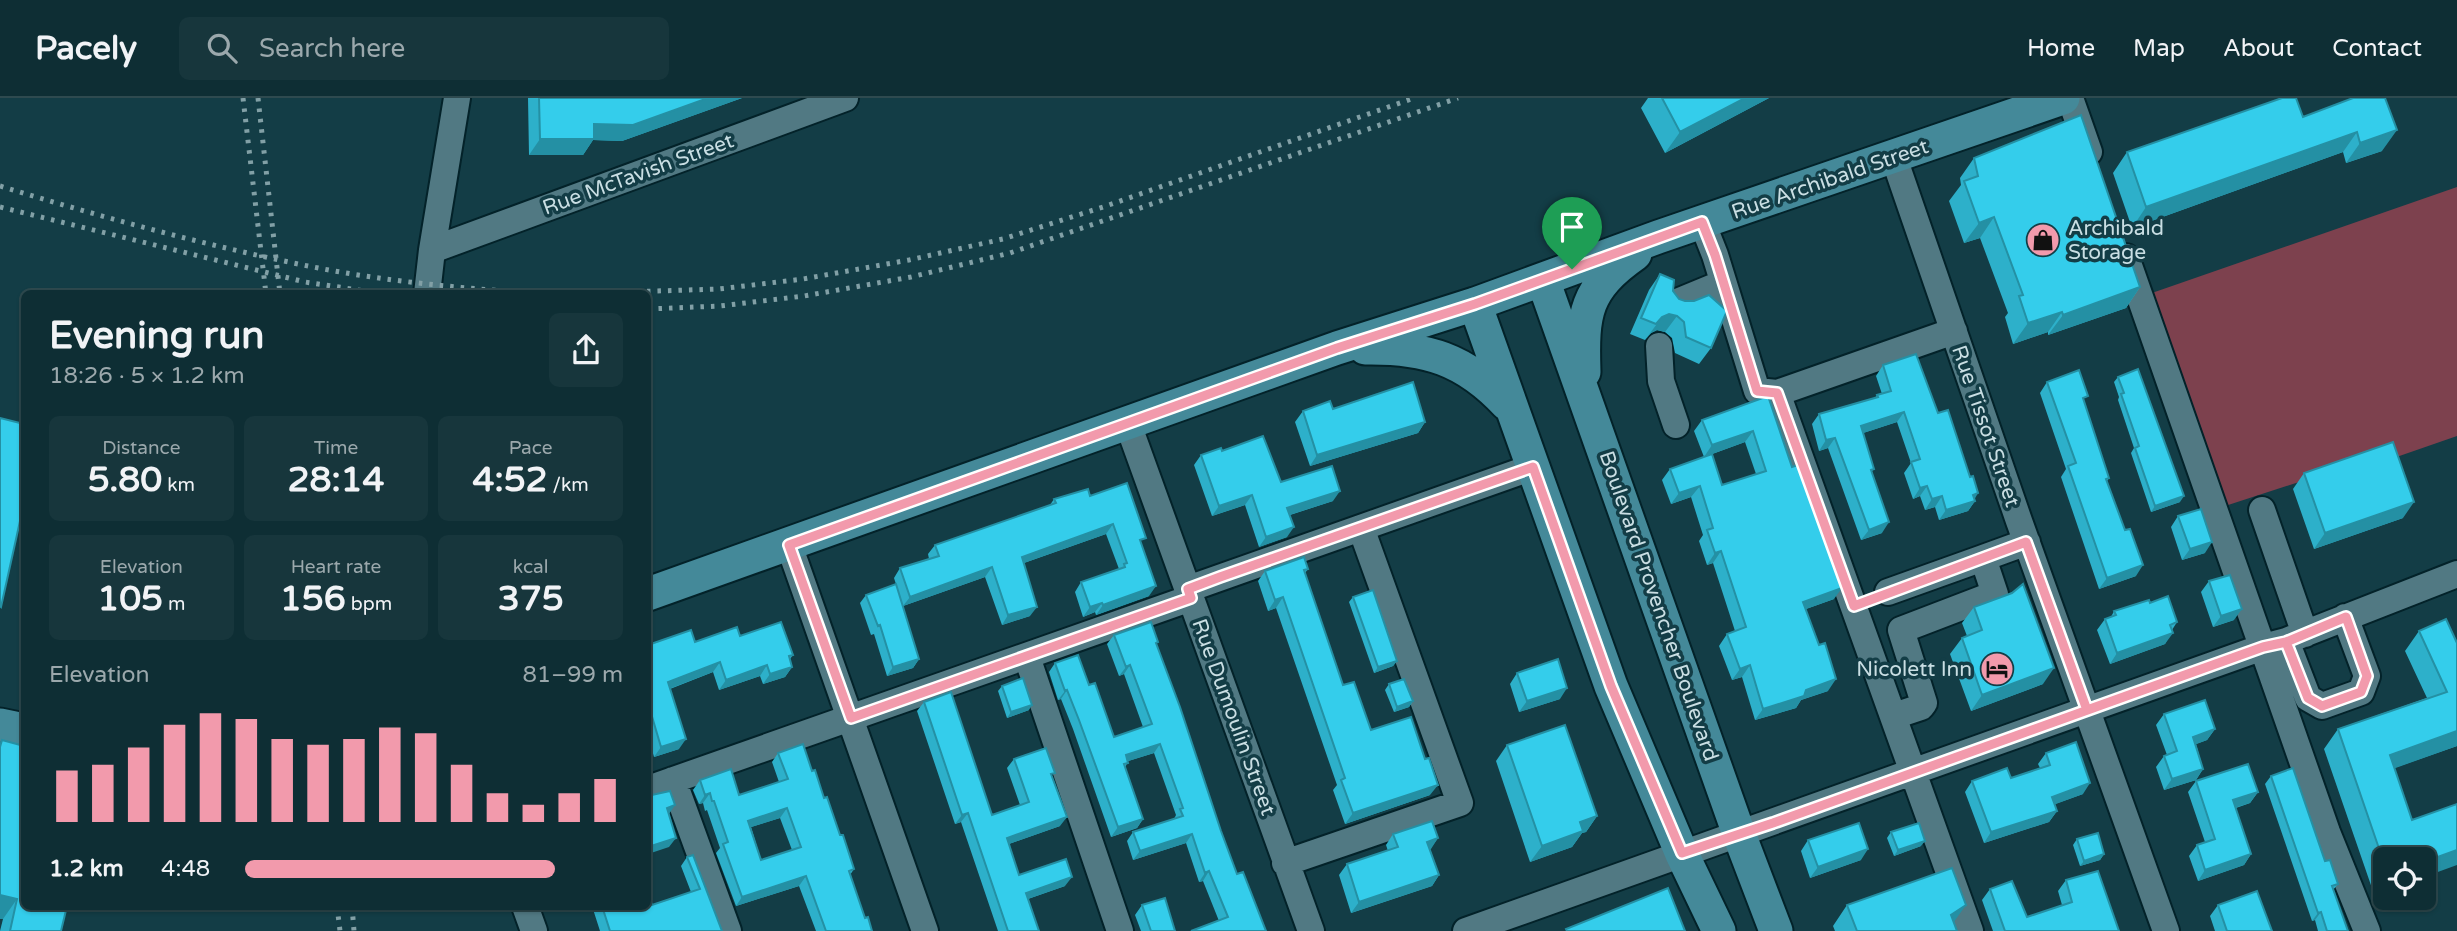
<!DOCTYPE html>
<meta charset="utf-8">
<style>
:root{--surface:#0e2e34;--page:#17363c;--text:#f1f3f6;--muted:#9ba8ac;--line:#2e4a4f;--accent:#f29aac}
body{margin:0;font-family:"Varela Round",sans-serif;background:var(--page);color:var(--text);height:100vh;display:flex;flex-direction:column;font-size:26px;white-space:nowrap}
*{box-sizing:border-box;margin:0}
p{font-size:23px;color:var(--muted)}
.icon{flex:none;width:38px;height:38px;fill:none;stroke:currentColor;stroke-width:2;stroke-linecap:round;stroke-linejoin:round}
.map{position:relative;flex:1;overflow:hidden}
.details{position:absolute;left:21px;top:192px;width:630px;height:620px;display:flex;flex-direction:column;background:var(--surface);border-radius:10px;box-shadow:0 2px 5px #0004,0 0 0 2px var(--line)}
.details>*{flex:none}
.fabs{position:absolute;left:2373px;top:749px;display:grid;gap:14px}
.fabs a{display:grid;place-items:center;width:63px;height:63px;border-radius:10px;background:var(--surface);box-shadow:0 2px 5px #0004,0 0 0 2px var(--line);font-size:35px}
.pin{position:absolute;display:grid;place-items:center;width:60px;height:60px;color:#fff;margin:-72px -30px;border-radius:50% 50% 50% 0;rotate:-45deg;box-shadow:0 0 7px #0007}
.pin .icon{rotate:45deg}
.round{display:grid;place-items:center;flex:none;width:74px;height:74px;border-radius:10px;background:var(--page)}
.summary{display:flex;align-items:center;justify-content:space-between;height:119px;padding:0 28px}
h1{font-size:38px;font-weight:800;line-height:52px}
.metrics{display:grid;grid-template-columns:repeat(3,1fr);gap:10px;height:119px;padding:7px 28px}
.metrics div{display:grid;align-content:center;border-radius:10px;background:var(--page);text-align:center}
.metrics b{font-size:35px;font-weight:800}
.metrics small{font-size:19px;font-weight:400}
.metrics p{font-size:19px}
.chart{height:196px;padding:14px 28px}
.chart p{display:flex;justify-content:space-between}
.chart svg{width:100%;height:126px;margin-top:7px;stroke:var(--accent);stroke-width:6}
ul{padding:0 28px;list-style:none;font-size:23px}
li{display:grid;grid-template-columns:112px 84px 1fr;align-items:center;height:52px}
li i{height:18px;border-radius:9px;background:var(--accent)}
header{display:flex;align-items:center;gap:42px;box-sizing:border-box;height:98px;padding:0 35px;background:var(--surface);border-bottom:2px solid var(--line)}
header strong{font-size:33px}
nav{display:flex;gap:38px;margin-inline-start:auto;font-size:24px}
.search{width:490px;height:63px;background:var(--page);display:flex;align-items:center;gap:18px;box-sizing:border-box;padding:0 24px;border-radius:10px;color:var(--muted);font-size:26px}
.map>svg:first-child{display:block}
.green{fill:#7d414e}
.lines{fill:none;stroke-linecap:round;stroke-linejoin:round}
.minor-casing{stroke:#032229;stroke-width:30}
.major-casing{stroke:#032229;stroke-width:37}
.minor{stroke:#517983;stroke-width:26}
.major{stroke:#448999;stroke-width:33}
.rail{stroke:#82a0a6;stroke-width:5;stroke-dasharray:3.5 7;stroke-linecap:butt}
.wall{fill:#2db0ca;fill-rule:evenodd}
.shaded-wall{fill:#2490a4}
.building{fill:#34cdeb;stroke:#2490a4;stroke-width:2;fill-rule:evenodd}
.route-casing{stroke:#fff;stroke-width:14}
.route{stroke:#f29aac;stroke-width:9}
.labels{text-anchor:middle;stroke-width:7;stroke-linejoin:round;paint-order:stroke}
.street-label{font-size:21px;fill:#c9dee3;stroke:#133d46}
.poi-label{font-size:21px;fill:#c9dee3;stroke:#133d46;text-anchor:start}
</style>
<header>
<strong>Pacely</strong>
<div class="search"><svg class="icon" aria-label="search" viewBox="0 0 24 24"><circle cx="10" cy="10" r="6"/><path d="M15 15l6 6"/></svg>Search here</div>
<nav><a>Home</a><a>Map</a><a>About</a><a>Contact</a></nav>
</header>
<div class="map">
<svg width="2457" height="833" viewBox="0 0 2457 833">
<rect width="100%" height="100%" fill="#133d46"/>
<path class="green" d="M2457,89V338L2385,363L2382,357L2222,409L2149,196Z"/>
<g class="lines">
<defs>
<path id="minor" d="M2070,0L2089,54
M1894,60L2019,423L2166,833
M1702,124L1715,157L1757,293L1777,295L1954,233
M432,152L845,0
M2126,159L2327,734L2367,833
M427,196L432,152L457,0
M1677,204L1723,185
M1659,248L1661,283L1676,327
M1777,295L1970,833
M1128,326L1311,833
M2262,412L2305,536
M789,447L925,833
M1188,491L1533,369
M1888,494L1983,460
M2286,543L2308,600L2322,608L2361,594L2367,578L2345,519
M1027,559L1120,833
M1894,618L1921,609L1924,605L1901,532L1995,496L1983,460L2027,444
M673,682L728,833
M648,691L1191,500
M1285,765L1460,705L1361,430
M525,808L534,833
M1466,833L2263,549L2286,543L2457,476"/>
<path id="major" d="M1543,182L1739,736L1776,833
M1475,206L1611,588L1682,756L1719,833
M1365,250C1426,249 1465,261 1507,306
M1584,274C1582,215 1585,191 1635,156
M648,496L1337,250L1475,206L1658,139L2063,0
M0,627L24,632"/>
</defs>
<use href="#minor" class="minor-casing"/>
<use href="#major" class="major-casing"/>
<use href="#minor" class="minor"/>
<use href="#major" class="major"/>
<path class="rail" d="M243,0L266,196
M258,0L280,196
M0,88C101,119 204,147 308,168C387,184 469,191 550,196
M0,109L305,184L385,196
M563,196L719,191L803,181L909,162L1003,141L1103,109L1414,0
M648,211L720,208L804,198L911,179L1010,155L1458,0
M337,808L340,833
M352,808L354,833"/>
</g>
<path class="wall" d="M528,0H742L622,43L593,42L583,57H529Z
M1648,0H1769L1665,55L1641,10Z
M2353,0L2382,53L2346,65L2343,54L2132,130L2113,75L2127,54L2303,19Z
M1974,60L2140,189L2126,210L2048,237V234L2013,246L2005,219L2008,215L1980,140L1964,145L1949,103L1961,87L1960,80Z
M1660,176L1673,193L1711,250L1699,266L1675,255L1672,240L1665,234L1657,232L1651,235L1645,242L1630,236L1649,192Z
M1883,267L1938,315L1975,403L1968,413L1939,422L1935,409L1925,412L1920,398L1913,401L1904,375L1911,365L1897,324L1863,335L1874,371L1872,373L1882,435L1861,442L1828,350L1819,353L1812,326L1819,316L1875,300L1877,297L1882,296L1876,278Z
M2118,279L2180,404L2151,414L2131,355L2134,350L2118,302L2119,299L2114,284Z
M2047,284L2084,304L2109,380L2107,383L2136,478L2099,491L2061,379L2066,371L2040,295Z
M1768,298L1834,501L1806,511L1828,593L1801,602L1796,610L1755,622L1742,579L1732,582L1719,548L1727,536L1735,533L1713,465L1707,467L1699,443L1703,437L1691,399L1671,406L1662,382L1670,371L1722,387L1756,376L1745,344L1704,359L1694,333L1702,322Z
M1333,311L1425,324L1418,335L1310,368L1295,324L1303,313Z
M1222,353L1281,384L1333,403L1290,417L1287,439L1259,449L1245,407L1212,418L1194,367L1201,357Z
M2304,375L2403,420L2314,451L2293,391Z
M1090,398L1141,447L1149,498L1096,517L1095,514L1083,519L1075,494L1081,484L1119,471L1106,436L1024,465L1030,518L1002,527L985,479L903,508L894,480L900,470L929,461L928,456L935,447L1050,407L1054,401Z
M2178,418L2205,455L2182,462L2171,429Z
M1308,471L1305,475L1343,587L1371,632L1430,697L1345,726L1333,692L1337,687L1276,510L1268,513L1258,483L1265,473Z
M2209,483L2234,522L2213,529L2201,494Z
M866,497L919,561L913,570L887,578L874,536L871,537L860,505Z
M1353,499L1397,563L1393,568L1374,575L1349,504Z
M2150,505L2177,524L2172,532L2165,546L2110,566L2097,532L2105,521L2111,519L2114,513Z
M1974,509L2043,586L1971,613L1950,556L1962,540L1967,538L1962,525Z
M2446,521L2457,648L2394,670L2385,761V792L2374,796L2324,651L2338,631L2427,600L2405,553L2419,533Z
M1114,537L1156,546L1221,733L1237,776L1266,833L1219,823L1203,783L1199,784L1186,745L1133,762L1127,743L1133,734L1174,721L1176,717L1154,655L1128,663L1125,670L1143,721L1137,730L1111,739L1073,631L1061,601L1058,602L1049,574L1055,565L1089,587L1114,639L1143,629L1124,576L1119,578L1107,546Z
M740,538L793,557L790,561L792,569L785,579L763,586L760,578L719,592L713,574L670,591L679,651L654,659L648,638V547L695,544Z
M1517,575L1560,601L1519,614L1510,586Z
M1389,586L1413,603L1409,609L1394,614L1385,592Z
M1002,588L1029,612L1007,620L998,593Z
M924,604L992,717L1020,707L1007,670L1014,661L1052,678L1060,728L1009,746L1019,777L1065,788L1028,801L1039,833H998L961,724L955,726L917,613Z
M2164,616L2215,631L2207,642L2196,646L2203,671L2196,682L2164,692L2156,669L2164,658L2167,657L2156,627Z
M2,642L61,833H0L3,821H0V645Z
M1507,647L1597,718L1586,734L1582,735L1572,749L1530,764L1496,663Z
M778,655L812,673L854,771L850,777L865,820L872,833H816L799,788L736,808L716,755L720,750L707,712L705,713L703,705L699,706L693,692L700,682L739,697L779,684L772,664ZM780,720L792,752L761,762L751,729Z
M2046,655L2083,696L2055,706L2057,713L2049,724L1984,745L1965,694L1972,683L2011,680L2040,670L2038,666Z
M2271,678L2325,763L2338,786L2333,792L2348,833H2318L2315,822L2312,823L2265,686Z
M2196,683L2258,694L2250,705L2236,710L2251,756L2244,767L2198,783L2189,758L2197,747L2205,744L2188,694Z
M1891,734L1921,748L1894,758L1887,740Z
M1393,736L1438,740L1430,751L1439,777L1432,788L1351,815L1339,777L1347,766L1388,753L1386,747Z
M2077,741L2104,756L2100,762L2080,768L2073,747Z
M1808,742L1861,762L1810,780L1801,753Z
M687,759L722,833H600L592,808H648L691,794L681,768Z
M2066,782L2119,833H1993L1982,802L1990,791L2027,819L2062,807L2058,793Z
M1142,807L1175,833H1141L1135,817Z
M1847,807L1954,824L1957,833H1835L1833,828Z
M2218,807L2272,833H2215L2210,818Z"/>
<path class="shaded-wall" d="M708,0H742L622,43L593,42L583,57H529L540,41L594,26Z
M1745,0H1769L1665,55L1680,34Z
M2397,32L2382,53L2346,65L2360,45Z
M2357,34L2343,54L2132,130L2146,109Z
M1994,119L1980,140L1964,145L1979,125Z
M2140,189L2126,210L2048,237L2063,217Z
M2062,214L2048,234L2013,246L2028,225Z
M1669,216L1677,218L1665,234L1657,232L1651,235L1645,242L1662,219Z
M1904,314L1897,324L1854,338L1861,328Z
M1425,324L1418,335L1310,368L1317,357Z
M1753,333L1745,344L1704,359L1712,347Z
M1835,340L1828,350L1819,353L1826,342Z
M1700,388L1691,399L1671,406L1679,395Z
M1927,388L1920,398L1913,401L1920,390Z
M1340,393L1333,403L1280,420L1287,410Z
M1978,395L1973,404L1975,403L1968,413L1939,422L1946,412Z
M1252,397L1245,407L1212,418L1219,408Z
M1942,398L1935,409L1925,412L1932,401Z
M2184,398L2180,404L2151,414L2155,408Z
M2414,404L2403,420L2314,451L2325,435Z
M1889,424L1882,435L1861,442L1869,432Z
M1113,426L1106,436L1015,468L1022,459Z
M1294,429L1287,439L1259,449L1266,439Z
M2212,444L2205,455L2182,462L2190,451Z
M1721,453L1713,465L1707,467L1715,455Z
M2143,467L2136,478L2099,491L2107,480Z
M992,469L985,479L903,508L910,499Z
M1156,488L1149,498L1096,517L1103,507Z
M1842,490L1834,501L1795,515L1803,504Z
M1283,499L1276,510L1268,513L1275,502Z
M1102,505L1095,514L1083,519L1090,509Z
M1037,509L1030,518L1002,527L1008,517Z
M2242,511L2234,522L2213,529L2221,518Z
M2173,535L2165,546L2110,566L2117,555Z
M919,561L913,570L887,578L893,569Z
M1397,563L1393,568L1374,575L1378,569Z
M720,564L713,574L661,594L668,584Z
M767,567L760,578L719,592L726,582Z
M1130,567L1124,576L1119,578L1126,569Z
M1750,567L1742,579L1732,582L1740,571Z
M792,569L785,579L763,586L770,576Z
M2054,570L2043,586L1971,613L1982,597Z
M1836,581L1828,593L1801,602L1796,610L1755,622L1763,611L1806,592Z
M1567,590L1560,601L1519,614L1527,603Z
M1067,592L1061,601L1058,602L1065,593Z
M1413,603L1409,609L1394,614L1397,609Z
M1032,607L1029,612L1007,620L1011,614Z
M2215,631L2207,642L2186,650L2193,639Z
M2457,633V648L2376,677L2390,657Z
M686,641L679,651L654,659L661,649Z
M1160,646L1154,655L1119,666L1126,657Z
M2203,671L2196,682L2164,692L2172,681Z
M2090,685L2083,696L2045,710L2052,699Z
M1438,687L1430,697L1345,726L1353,715Z
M2258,694L2250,705L2225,713L2233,702Z
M710,695L703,705L699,706L705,697Z
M675,707L669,716L667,710Z
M787,710L780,720L742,732L748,723Z
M2057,713L2049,724L1984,745L1991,734Z
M968,715L961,724L955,726L962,717Z
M1597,718L1586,734L1582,735L1572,749L1530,764L1542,748L1580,724Z
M1067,719L1060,728L1000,749L1007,740Z
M1143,721L1137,730L1111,739L1118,729Z
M1192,736L1186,745L1133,762L1140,753Z
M676,740L669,749L648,756V749Z
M1438,740L1431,751L1419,755L1427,744Z
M1925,743L1921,748L1894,758L1898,752Z
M1868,751L1861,762L1810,780L1818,769Z
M2457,752V767L2424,779V764Z
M2104,756L2100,762L2080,768L2084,763Z
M2251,756L2244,767L2198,783L2205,772Z
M1209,773L1203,783L1199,784L1205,775Z
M1439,777L1432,788L1351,815L1359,804Z
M806,778L799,788L736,808L742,799Z
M1072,779L1065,788L1019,804L1026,795Z
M2385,780V792L2374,796Z
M0,797L17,801L3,821H0Z
M1966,807L1951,828V817Z
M2321,814L2315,822L2312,823L2318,815Z"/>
<path class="building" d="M539,0H708L633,27L594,26V41H540Z
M1662,0H1745L1680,34Z
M2282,0H2296L2303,19L2353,0H2385L2397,32L2360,45L2357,34L2146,109L2127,54Z
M2081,17L2140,189L2063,217L2062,214L2028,225L2019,198L2023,197L1994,119L1979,125L1964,83L1978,78L1974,60Z
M1660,176L1674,182L1673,193L1679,201L1685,203H1694L1709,197L1727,213L1711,250L1686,239L1684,224L1677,218L1669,216L1662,219L1656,226L1641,220Z
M1916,256L1938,315L1948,312L1970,379L1973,378L1978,395L1973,397L1975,403L1946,412L1942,398L1932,401L1927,388L1920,390L1911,364L1920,361L1904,314L1861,328L1874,371L1871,372L1889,424L1869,432L1835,340L1826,342L1819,316L1878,299L1877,297L1891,293L1883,267Z
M2138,271L2184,398L2155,408L2135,350L2139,348L2121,296L2124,295L2118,279Z
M2079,272L2088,298L2083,300L2109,380L2106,381L2125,432L2130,431L2143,467L2107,480L2068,368L2076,365L2047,284Z
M1413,284L1425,324L1317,357L1303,313L1330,303L1333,311Z
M1768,298L1792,369L1798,367L1842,490L1803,504L1819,547L1825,545L1836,581L1806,592L1804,598L1763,611L1750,567L1740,571L1727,536L1746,529L1721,453L1715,455L1707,432L1713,430L1700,388L1679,395L1670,371L1712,356L1722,387L1766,373L1753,333L1712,347L1702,322Z
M0,320L24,326V405L1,509L0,508Z
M1263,338L1281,384L1332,368L1340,393L1287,410L1294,429L1266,439L1252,397L1219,408L1201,357L1221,350L1222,353Z
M2393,344L2414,404L2325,435L2304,375Z
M1127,385L1146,440L1140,442L1156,488L1103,507L1102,505L1090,509L1081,484L1125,469L1124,466L1127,465L1113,426L1022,459L1037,509L1008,517L992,469L910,499L900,470L939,458L935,447L1056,405L1054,401L1088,391L1090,398Z
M2201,411L2212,444L2190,451L2178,418Z
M1304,459L1308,471L1304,472L1343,587L1354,584L1371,632L1411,619L1425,661L1429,660L1438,687L1353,715L1341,682L1345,680L1283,499L1275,502L1265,473Z
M2230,477L2242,511L2221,518L2209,483Z
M896,486L919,561L893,569L880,527L878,528L866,497Z
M2023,486L2054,570L1982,597L1962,540L1982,532L1974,509L2012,495Z
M1373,492L1397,563L1378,569L1353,499Z
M2168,498L2177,524L2170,527L2173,535L2117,555L2105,521L2116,517L2114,513L2149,502L2150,505Z
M2446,521L2457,545V633L2390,657L2412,722L2457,706V752L2424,764V761H2385V768L2338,631L2447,594L2419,533Z
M781,524L793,557L789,558L792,569L770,576L767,567L726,582L720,564L668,584L686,641L661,649L648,605V547L691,532L695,544L737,529L740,538Z
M1151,524L1158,544L1156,545L1180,609L1221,733L1237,776L1243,774L1266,833H1191L1228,819L1209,773L1205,775L1192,736L1140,753L1133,734L1183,718L1180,711L1183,710L1160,646L1126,657L1128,665L1124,666L1143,721L1118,729L1079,622L1067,592L1065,593L1055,565L1078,557L1089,587L1095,585L1114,639L1152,626L1130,567L1126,569L1114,537Z
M1558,561L1567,590L1527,603L1517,575Z
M1023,580L1032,607L1011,614L1002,588Z
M1404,581L1413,603L1397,609L1389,586Z
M951,594L992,717L1029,704L1014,661L1046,650L1055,675L1051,676L1067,719L1007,740L1019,777L1066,761L1072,779L1026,795L1039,833H1008L968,715L962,717L924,604Z
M2205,602L2215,631L2193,639L2203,671L2172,681L2164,658L2177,653L2164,616Z
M1565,627L1597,718L1580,724L1583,733L1542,748L1507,647Z
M2,642L24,648V808H67L61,833H10L17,801L0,797V649Z
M2076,644L2090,685L2052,699L2057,713L1991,734L1972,683L2007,670L2011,680L2050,667L2046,655Z
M803,646L812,673L815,672L824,700L827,699L840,737H843L854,771L849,773L865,820L868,819L872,833H826L806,778L742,799L723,746L728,744L714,703H712L710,695L705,697L700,682L731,671L739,697L788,681L778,655ZM787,710L801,749L761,762L748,723Z
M2248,666L2258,694L2233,702L2251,756L2205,772L2197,747L2215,741L2196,683Z
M2293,670L2325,763L2330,762L2338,786L2332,788L2348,833H2327L2321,814L2318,815L2271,678Z
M670,693L675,707L667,710L676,740L648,749V695L652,697Z
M1432,723L1438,740L1427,744L1439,777L1359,804L1347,766L1398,749L1393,736Z
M1859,725L1868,751L1818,769L1808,742Z
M1919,725L1925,743L1898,752L1891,734Z
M2098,735L2104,756L2084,763L2077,741Z
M693,757L722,833H610L602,808H648V792L652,807L700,791L687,759Z
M1952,770L1966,807L1951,817L1957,833H1857L1847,807Z
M2098,773L2119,833H2005L1990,791L2012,783L2027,819L2072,804L2066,782Z
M1668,790L1685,833H1567L1566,831Z
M2257,793L2272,833H2227L2218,807Z
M1165,800L1175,833H1151L1142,807Z"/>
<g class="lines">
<defs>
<path id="route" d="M1572,171L1475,206L1337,250L789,447L851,620L1191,500L1188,491L1220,479L1533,369L1611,588L1682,755L1773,725L2263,549L2286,544L2308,600L2322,608L2361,594L2367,578L2346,519L2286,544L2263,549L2087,612L2026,444L1854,508L1777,295L1757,293L1715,157L1702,124L1572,171"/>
</defs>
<use href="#route" class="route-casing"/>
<use href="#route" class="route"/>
</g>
<defs>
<symbol id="shop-disc" viewBox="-11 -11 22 22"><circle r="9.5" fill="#f29aac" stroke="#133d46"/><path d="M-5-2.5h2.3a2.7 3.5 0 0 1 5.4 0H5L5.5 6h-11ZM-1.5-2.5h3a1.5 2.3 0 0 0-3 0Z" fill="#111"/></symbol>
<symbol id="hotel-disc" viewBox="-11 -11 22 22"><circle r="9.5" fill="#f29aac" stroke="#133d46"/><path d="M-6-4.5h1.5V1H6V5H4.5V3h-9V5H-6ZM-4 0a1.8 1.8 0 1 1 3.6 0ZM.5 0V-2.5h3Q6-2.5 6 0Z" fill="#111"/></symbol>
</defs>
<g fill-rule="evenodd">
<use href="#shop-disc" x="2024" y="123" width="38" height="38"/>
<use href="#hotel-disc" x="1978" y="552" width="38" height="38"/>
</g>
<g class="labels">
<g class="street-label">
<text transform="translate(638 76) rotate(-20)" y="7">Rue McTavish Street</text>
<text transform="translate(1830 81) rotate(-19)" y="7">Rue Archibald Street</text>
<text transform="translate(1986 328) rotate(71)" y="7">Rue Tissot Street</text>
<text transform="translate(1659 508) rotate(71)" y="7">Boulevard Provencher Boulevard</text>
<text transform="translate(1234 619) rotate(70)" y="7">Rue Dumoulin Street</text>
</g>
<g class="poi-label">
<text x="2068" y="137">Archibald<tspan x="2068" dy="24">Storage</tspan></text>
<text x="1972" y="578" text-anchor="end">Nicolett Inn</text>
</g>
</g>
</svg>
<div class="fabs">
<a><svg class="icon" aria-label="locate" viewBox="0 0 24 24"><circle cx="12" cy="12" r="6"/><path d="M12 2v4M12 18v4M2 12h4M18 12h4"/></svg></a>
</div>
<div class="pin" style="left:1572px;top:171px;background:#1e9e55"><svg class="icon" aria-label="arrive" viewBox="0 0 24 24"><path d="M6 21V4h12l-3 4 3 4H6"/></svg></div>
<section class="details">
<div class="summary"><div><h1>Evening run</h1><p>18:26 · 5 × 1.2 km</p></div><a class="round"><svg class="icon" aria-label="share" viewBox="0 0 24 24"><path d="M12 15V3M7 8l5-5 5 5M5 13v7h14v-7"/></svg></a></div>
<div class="metrics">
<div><p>Distance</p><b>5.80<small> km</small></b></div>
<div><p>Time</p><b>28:14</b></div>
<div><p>Pace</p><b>4:52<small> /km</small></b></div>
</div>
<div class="metrics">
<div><p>Elevation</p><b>105<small> m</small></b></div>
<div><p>Heart rate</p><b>156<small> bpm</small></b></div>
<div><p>kcal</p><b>375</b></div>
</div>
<div class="chart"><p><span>Elevation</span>81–99 m</p>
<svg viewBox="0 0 160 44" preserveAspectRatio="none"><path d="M5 44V26M15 44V24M25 44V18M35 44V10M45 44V6M55 44V8M65 44V15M75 44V17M85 44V15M95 44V11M105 44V13M115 44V24M125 44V34M135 44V38M145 44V34M155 44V29"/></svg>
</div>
<ul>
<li><b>1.2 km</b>4:48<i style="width:82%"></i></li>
</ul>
</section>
</div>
